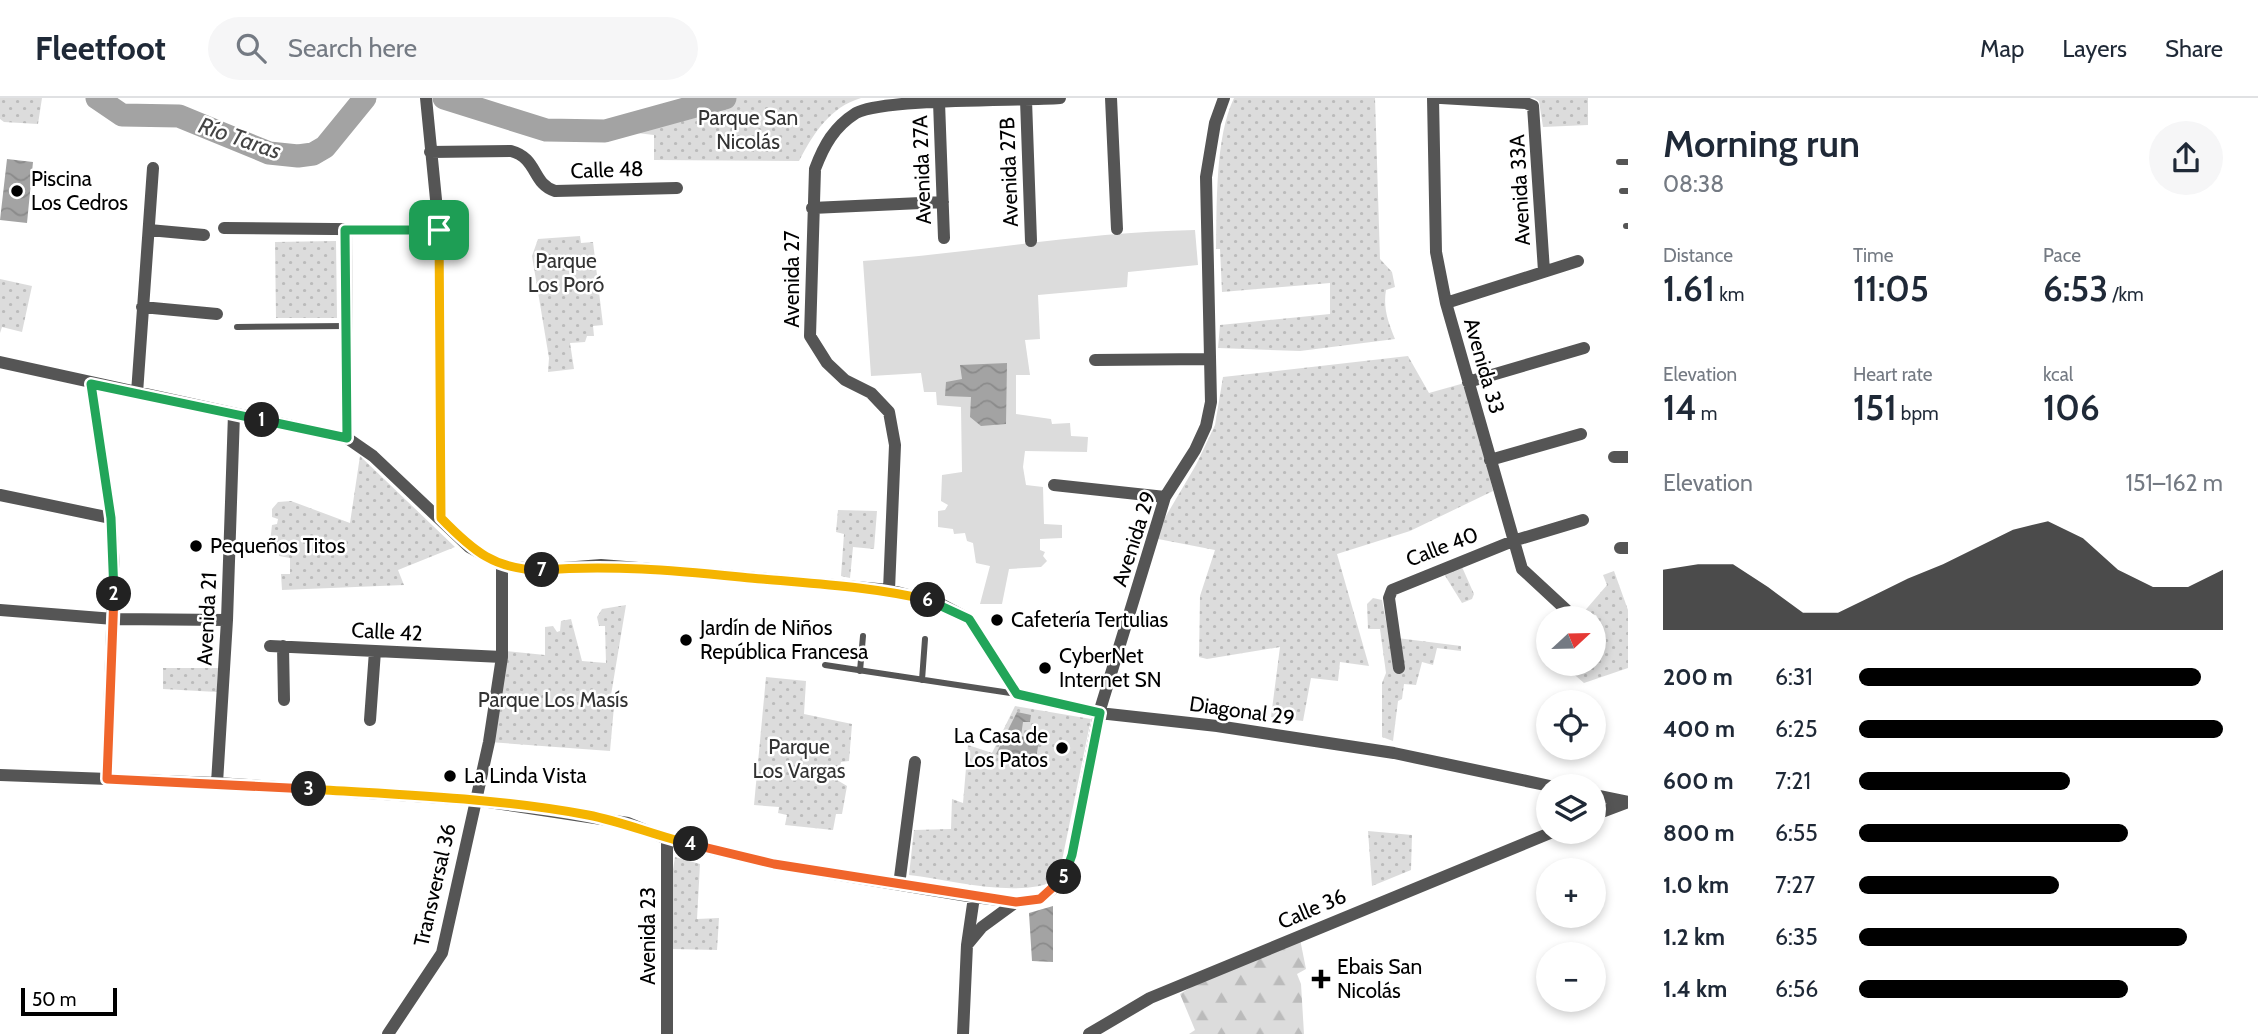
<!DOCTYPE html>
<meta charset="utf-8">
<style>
:root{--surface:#fff;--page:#f6f6f7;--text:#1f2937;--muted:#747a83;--line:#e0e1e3;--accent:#000}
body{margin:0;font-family:Cabin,sans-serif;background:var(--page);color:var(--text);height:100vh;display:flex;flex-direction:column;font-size:26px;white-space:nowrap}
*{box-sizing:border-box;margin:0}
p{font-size:23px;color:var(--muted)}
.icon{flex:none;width:38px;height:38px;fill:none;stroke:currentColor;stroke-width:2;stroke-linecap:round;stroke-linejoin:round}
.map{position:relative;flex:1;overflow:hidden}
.panel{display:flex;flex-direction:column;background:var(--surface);width:630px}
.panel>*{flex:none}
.needle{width:46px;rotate:68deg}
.fabs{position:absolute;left:1536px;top:508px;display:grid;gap:14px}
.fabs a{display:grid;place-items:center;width:70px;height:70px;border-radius:50%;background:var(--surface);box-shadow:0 4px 10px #0003;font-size:35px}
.scale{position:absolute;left:21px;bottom:18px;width:96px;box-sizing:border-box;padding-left:7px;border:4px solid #000;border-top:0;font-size:19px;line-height:24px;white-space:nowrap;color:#000;-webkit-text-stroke:5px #fff;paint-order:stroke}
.pin{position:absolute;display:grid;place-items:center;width:60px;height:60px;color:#fff;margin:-30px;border-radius:14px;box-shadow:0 4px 10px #0006}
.km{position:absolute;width:35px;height:35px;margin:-18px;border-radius:50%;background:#222;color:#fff;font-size:19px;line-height:35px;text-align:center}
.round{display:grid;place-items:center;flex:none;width:74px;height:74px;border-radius:37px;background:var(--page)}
.overview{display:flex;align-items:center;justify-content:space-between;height:119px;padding:0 35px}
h1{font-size:38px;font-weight:600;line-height:52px}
.stats{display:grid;grid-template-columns:repeat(3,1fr);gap:10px;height:119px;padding:7px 35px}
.stats div{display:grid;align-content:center}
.stats b{font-size:35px;font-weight:600}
.stats small{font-size:19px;font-weight:400}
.stats p{font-size:19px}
.chart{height:196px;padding:14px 35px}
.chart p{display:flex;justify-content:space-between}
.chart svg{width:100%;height:126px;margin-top:7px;fill:var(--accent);opacity:.7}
ul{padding:0 35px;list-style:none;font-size:23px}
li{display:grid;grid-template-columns:112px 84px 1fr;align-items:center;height:52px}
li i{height:18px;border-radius:9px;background:var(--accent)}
header{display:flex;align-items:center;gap:42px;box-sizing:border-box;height:98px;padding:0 35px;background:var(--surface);border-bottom:2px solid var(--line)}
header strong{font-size:33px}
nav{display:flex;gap:38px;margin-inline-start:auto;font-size:24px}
.search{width:490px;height:63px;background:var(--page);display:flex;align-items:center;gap:18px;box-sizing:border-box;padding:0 24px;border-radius:38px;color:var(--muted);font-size:26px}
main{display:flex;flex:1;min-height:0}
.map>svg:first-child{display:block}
.grass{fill:#dcdcdc}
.forest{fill:url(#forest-firs)}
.park{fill:url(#park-dots)}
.water{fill:url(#water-waves)}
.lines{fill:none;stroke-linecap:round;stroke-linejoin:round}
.river{stroke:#a3a3a3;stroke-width:23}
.lane{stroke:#555;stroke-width:6}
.street{stroke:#555;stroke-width:12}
.split-1-casing{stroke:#fff;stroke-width:14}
.split-2-casing{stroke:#fff;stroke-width:14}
.split-3-casing{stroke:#fff;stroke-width:14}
.split-4-casing{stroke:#fff;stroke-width:14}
.split-5-casing{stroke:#fff;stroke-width:14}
.split-6-casing{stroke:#fff;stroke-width:14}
.split-7-casing{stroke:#fff;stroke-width:14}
.split-8-casing{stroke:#fff;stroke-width:14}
.split-1{stroke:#22a559;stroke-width:9}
.split-2{stroke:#22a559;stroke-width:9}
.split-3{stroke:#f0652b;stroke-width:9}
.split-4{stroke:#f5b400;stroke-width:9}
.split-5{stroke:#f0652b;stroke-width:9}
.split-6{stroke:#22a559;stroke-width:9}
.split-7{stroke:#f5b400;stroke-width:9}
.split-8{stroke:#f5b400;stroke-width:9}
.poi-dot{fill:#000;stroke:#fff;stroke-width:2.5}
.labels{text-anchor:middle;stroke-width:5;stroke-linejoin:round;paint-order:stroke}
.park-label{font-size:21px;fill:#333;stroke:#fff}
.street-label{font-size:21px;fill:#000;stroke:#fff}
.poi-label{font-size:21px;fill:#000;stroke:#fff;text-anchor:start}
.water-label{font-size:23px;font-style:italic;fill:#444;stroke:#fff}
</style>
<header>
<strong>Fleetfoot</strong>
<div class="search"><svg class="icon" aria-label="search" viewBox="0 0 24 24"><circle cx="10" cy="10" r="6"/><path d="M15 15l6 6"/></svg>Search here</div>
<nav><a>Map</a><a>Layers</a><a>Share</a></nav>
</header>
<main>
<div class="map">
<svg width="1628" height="936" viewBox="0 0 1628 936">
<defs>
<pattern id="forest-firs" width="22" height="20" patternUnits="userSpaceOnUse" patternTransform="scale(1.75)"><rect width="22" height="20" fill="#dcdcdc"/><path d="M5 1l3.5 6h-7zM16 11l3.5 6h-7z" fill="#bbb"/></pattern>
<pattern id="park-dots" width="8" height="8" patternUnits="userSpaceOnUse" patternTransform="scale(1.75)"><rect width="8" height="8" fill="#dcdcdc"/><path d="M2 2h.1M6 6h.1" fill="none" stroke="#bbb" stroke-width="1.8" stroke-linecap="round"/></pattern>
<pattern id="water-waves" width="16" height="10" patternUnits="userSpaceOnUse" patternTransform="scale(1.75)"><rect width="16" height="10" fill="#a3a3a3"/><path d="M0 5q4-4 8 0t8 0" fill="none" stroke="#8b8b8b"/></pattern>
</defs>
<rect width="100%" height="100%" fill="#fff"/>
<path class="grass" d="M1195,132L1198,167L1128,174L1127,189L1038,197L1040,241L1025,242L1030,277H1016V316L1051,321L1052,326L1070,325L1071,338L1088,339L1087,354L1025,353L1023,369L1026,387L1043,389L1044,426L1062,427V440L1040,441V452L1045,454L1043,458L1047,463L1041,469L1009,471L1002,506H980L990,468L976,465L973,445L967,443L965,435L954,436L953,431L938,429V413L945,412L948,407L941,403L942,377L962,374L961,309L937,307L936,294H924L921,275L871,278L863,163C974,155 1083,134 1195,132Z"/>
<path class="forest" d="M1300,841L1306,871L1297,876L1301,886L1304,936H1189L1195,932L1180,896L1223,869Z"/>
<path class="park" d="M0,0H42L38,26L4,24L0,21Z
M729,0H861C830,9 813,36 799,63L654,62V37L637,35L635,26Z
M1234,0H1375L1380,161L1392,174L1395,189L1386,192C1383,210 1388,224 1395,241L1300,253L1218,250L1220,227L1330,216V185L1222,194L1220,151H1216C1217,107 1215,39 1234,0Z
M1534,0H1588V27L1543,29L1539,3Z
M580,138L581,145L593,144L603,227L593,228L594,238H587L585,244L570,245L574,271L548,274L549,260L532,158L538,141Z
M336,143L337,220H276L275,144Z
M0,181L32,188L22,234L2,229L0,235Z
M1408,258L1429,295L1468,284L1493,393L1410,433L1337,456L1369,568L1340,564L1338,583L1311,580L1303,623L1271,619L1280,549L1207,561L1199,559L1200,498L1215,452L1153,440L1196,367L1215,327L1223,279Z
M360,358L455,449L398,472L404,487L282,492L281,476H290V460L279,458L278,446L270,445L272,427L277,426L278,421L272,419V411L278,404L291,403L350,425Z
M838,412L877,413L874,451L853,449L850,480L841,478L844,436L836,434Z
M1462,469L1474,496L1472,501L1462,505L1444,476Z
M1614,473L1628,512V570L1584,585L1561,565H1594V547L1603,529L1596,517L1582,516L1607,487L1603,477Z
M1373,500L1382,502L1389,539L1461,548V553L1437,550L1433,567L1422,564L1416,587L1404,586L1402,601L1398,603L1393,643L1382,639V585L1386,575L1380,531H1368L1367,506Z
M626,507L611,597H615L610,653L489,644L505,553L545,557V529L553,528L557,534L560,533L561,523L571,521L582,563L606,565L605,528H599L597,519L602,511Z
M163,570H218L217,594L163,591Z
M766,579L806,583L804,616L852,626L849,663L841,664L837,682L847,688L842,716H836L833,732L785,727L787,717L778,715L779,709L754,707Z
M1015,608L1091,621L1058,782C1016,801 954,782 909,777L914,732L951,731L952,701L963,705L968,647L992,655Z
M1368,733L1412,737L1411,772L1372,788Z
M675,759L700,766L697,821L719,820L717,852L671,851V784Z"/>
<path class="water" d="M7,61L33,64L27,125L0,122Z
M1007,265L1006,326L981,328L970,319L971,299L945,298L946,284L962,281L960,267Z
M1017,614L1031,617L1030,624H1023L1021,638L1039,643L1036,660L1024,658L1023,664L1016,663L1017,657L1011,656L1009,662L996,656Z
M1053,808V864L1032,863L1029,815Z"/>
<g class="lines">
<path class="river" d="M97,0L122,17L179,18L269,55L298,58L313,56L325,49L365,0
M444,0L546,32L605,33L725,0"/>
<path class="lane" d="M1619,64H1628
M1622,93H1628
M1626,128H1628
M237,229L347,228
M825,567L1017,596
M860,573L863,538
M922,582L925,541"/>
<path class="street" d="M426,0L439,132L441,420
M1111,0L1117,131
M1433,0L1436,154L1446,205L1522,471L1575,520
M1441,0L1526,5L1533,8L1544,173
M1026,2L1031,143
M939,4L944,140
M430,54L511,53C538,60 532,86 555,93L677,90
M812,110L943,104
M224,130L439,132
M149,132L204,137
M346,133L347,340
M1446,205L1578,163
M142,209L217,216
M1095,262L1209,261
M0,264L347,340L373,358L469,449L502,467L539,472L601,467L700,475L889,492L939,505L969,521L1017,596L1099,615L1217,628L1394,655L1550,688
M1468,284L1584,250
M91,286L111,420L114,472L107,681
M137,295L153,70
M1614,359H1628
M1490,362L1581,336
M1054,387L1165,399
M0,397L111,420
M1620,450H1628
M889,492L895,347L889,314L871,295L845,282L827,265L810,238L815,71C824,47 834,29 856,15C885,0 1018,3 1060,0
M0,512L114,521L227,522
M270,548L502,559
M283,548L284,602
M1399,570L1389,500L1392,492L1513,443L1583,422
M370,622L375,553
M0,677L217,685L475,702L628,725L667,741L774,766L974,799L1016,804L1040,801L1063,782L1072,757L1099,615L1165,399L1195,352L1206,328L1211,304L1206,79L1215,25L1224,0
M217,685L227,522L234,316
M1594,697L1628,704
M1594,717L1628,704
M899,787L915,664
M967,847L982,829L1016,804
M388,936L442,855L489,644L502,559V467
M667,936V741
M963,936L967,847L974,799
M1089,936L1150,900L1555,733"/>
</g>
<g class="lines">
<defs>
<path id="split-1" d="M262,322L347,340L345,132H439"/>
<path id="split-2" d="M114,496L111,420L91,286L262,322"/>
<path id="split-3" d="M114,496L107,681L309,691"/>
<path id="split-4" d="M309,691C402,697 497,700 588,717C624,724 656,738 691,746"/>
<path id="split-5" d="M691,746L774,766L1016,804L1040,801L1064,779"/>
<path id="split-6" d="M928,502L969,521L1017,596L1100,615L1072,757L1064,779"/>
<path id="split-7" d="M542,472C618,466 687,474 762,481C818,486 873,489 928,502"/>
<path id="split-8" d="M439,132L441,420C473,453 495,472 542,472"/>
</defs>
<use href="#split-1" class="split-1-casing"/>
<use href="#split-2" class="split-2-casing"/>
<use href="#split-3" class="split-3-casing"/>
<use href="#split-4" class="split-4-casing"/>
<use href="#split-5" class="split-5-casing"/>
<use href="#split-6" class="split-6-casing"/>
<use href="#split-7" class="split-7-casing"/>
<use href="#split-8" class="split-8-casing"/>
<use href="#split-1" class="split-1"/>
<use href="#split-2" class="split-2"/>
<use href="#split-3" class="split-3"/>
<use href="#split-4" class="split-4"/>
<use href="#split-5" class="split-5"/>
<use href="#split-6" class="split-6"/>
<use href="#split-7" class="split-7"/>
<use href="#split-8" class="split-8"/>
</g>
<g class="poi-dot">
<circle cx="17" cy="93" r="7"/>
<circle cx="196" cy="448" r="7"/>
<circle cx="997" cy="522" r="7"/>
<circle cx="686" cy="542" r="7"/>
<circle cx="1045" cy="570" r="7"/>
<circle cx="1062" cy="650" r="7"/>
<circle cx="450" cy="678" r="7"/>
<path d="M1317.5 870.5h7v7h7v7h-7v7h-7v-7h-7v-7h7z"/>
</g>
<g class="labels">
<g class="park-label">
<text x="748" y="27">Parque San<tspan x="748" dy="24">Nicolás</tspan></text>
<text x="566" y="170">Parque<tspan x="566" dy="24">Los Poró</tspan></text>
<text x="553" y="609">Parque Los Masís</text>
<text x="799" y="656">Parque<tspan x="799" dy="24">Los Vargas</tspan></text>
</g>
<g class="street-label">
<text transform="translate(607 72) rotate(-2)" y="7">Calle 48</text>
<text transform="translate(922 72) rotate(-92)" y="7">Avenida 27A</text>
<text transform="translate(1009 74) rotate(-92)" y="7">Avenida 27B</text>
<text transform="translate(1520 92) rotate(-93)" y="7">Avenida 33A</text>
<text transform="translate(792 181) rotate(-90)" y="7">Avenida 27</text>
<text transform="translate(1484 268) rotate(74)" y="7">Avenida 33</text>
<text transform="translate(1134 441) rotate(-72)" y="7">Avenida 29</text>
<text transform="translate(1442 449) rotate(-21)" y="7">Calle 40</text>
<text transform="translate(207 521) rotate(-87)" y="7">Avenida 21</text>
<text transform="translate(387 534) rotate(3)" y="7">Calle 42</text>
<text transform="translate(1242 613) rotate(8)" y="7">Diagonal 29</text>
<text transform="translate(435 787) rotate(-77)" y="7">Transversal 36</text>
<text transform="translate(1312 811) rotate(-23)" y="7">Calle 36</text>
<text transform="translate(648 838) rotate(-90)" y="7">Avenida 23</text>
</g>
<g class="poi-label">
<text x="31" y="88">Piscina<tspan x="31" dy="24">Los Cedros</tspan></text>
<text x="210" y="455">Pequeños Titos</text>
<text x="1011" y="529">Cafetería Tertulias</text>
<text x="700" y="537">Jardín de Niños<tspan x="700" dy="24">República Francesa</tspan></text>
<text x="1059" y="565">CyberNet<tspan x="1059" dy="24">Internet SN</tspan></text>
<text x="1048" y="645" text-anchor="end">La Casa de<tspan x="1048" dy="24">Los Patos</tspan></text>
<text x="464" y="685">La Linda Vista</text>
<text x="1337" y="876">Ebais San<tspan x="1337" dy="24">Nicolás</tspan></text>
</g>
<g class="water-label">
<text transform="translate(240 40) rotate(19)" y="8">Río Taras</text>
</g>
</g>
</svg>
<div class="fabs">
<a><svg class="needle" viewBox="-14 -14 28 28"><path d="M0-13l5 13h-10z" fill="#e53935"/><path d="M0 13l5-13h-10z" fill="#747a83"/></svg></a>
<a><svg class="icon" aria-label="locate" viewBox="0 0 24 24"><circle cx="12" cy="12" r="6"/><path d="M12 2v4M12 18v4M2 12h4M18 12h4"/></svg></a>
<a><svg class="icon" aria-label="layers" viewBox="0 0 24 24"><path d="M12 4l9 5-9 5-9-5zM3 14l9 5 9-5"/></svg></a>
<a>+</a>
<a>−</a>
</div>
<div class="scale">50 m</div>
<div class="pin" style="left:439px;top:132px;background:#1e9e55"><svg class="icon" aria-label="arrive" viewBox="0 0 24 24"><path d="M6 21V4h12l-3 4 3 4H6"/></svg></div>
<b class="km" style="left:262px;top:322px">1</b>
<b class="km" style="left:114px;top:496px">2</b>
<b class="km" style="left:309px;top:691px">3</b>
<b class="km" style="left:691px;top:746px">4</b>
<b class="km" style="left:1064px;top:779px">5</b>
<b class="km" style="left:928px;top:502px">6</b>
<b class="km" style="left:542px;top:472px">7</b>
</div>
<section class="panel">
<div class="overview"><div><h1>Morning run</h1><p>08:38</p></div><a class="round"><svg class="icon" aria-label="share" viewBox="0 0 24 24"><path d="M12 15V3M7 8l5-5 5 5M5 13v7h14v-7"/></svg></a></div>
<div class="stats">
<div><p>Distance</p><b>1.61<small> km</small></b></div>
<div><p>Time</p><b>11:05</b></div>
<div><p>Pace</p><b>6:53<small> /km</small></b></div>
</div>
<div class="stats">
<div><p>Elevation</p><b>14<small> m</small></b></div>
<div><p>Heart rate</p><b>151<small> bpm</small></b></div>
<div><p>kcal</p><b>106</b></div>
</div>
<div class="chart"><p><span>Elevation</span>151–162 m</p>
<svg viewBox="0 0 160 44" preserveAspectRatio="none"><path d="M0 44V23L10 21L20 21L30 29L40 38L50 38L60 32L70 26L80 21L90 15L100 9L110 6L120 12L130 23L140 29L150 29L160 23V44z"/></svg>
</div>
<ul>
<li><b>200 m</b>6:31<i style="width:94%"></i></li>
<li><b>400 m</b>6:25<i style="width:100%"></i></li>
<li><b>600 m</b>7:21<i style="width:58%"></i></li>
<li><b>800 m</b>6:55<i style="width:74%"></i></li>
<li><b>1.0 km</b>7:27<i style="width:55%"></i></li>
<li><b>1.2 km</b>6:35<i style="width:90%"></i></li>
<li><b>1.4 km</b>6:56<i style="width:74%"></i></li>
</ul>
</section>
</main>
